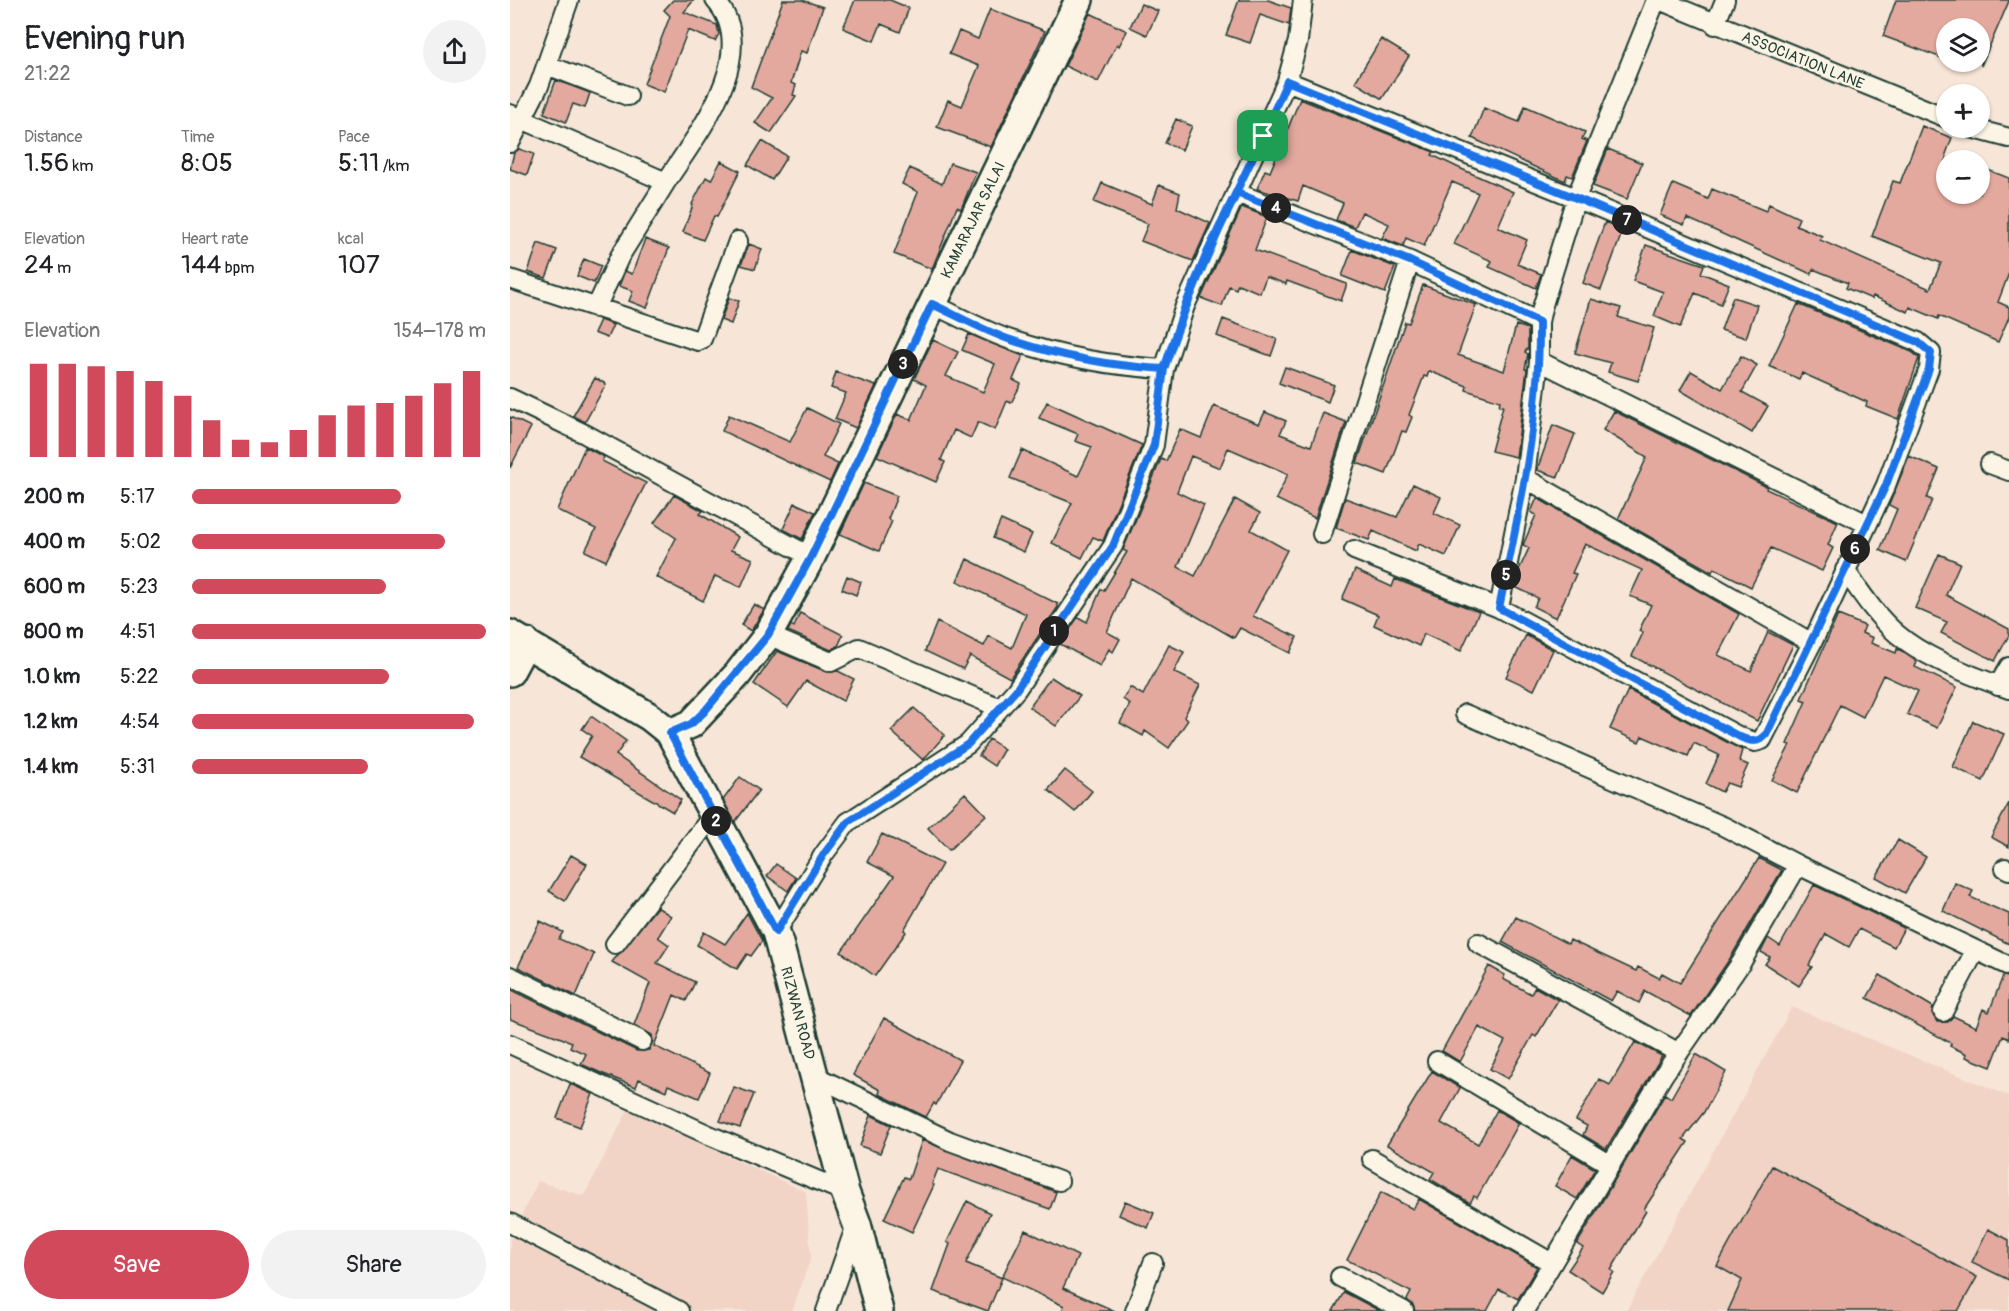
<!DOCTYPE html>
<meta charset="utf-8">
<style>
:root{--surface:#fff;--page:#f2f2f2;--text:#202124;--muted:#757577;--accent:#d1495b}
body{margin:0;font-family:Pangolin,sans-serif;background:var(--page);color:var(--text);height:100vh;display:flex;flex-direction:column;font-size:22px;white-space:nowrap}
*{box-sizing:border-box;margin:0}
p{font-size:20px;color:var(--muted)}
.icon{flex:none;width:33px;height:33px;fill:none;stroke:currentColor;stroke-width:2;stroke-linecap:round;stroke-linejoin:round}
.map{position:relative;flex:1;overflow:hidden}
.details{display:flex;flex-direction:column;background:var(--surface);width:510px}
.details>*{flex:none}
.buttons{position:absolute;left:1426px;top:18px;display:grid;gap:12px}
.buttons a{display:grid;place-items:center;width:54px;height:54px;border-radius:50%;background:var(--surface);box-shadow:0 2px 4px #0004;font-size:30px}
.pin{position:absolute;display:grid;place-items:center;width:51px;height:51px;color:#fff;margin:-26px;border-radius:12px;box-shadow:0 3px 9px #0006}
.km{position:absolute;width:30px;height:30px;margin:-15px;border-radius:50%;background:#222;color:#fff;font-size:16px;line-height:30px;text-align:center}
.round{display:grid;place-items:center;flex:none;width:63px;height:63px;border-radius:32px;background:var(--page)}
.headline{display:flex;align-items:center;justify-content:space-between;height:102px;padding:0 24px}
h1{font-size:33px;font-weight:600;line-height:45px}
.figures{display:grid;grid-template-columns:repeat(3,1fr);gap:9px;height:102px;padding:6px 24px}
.figures div{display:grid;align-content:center}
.figures b{font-size:26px;font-weight:600}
.figures small{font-size:16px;font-weight:400}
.figures p{font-size:16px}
.chart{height:168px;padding:12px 24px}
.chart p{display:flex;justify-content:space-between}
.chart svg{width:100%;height:108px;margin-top:6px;stroke:var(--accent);stroke-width:6}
.cta{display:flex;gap:12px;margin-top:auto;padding:12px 24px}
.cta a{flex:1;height:69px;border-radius:36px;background:var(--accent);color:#fff;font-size:24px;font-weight:600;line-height:69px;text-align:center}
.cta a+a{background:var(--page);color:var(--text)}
ul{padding:0 24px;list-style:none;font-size:20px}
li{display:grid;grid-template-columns:96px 72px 1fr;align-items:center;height:45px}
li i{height:15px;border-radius:8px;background:var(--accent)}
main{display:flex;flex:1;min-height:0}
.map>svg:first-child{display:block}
.built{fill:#f1d4c6}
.building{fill:#e3a99e;stroke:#1f3d34;stroke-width:1.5}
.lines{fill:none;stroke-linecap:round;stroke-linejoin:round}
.street-casing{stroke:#1f3d34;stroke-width:22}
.secondary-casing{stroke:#1f3d34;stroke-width:32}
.street{stroke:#fcf5e5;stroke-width:18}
.secondary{stroke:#fcf5e5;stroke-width:27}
.route-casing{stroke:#fff;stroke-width:12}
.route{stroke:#1a73e8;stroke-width:8}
.labels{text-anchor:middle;stroke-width:4.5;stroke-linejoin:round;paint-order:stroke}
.street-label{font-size:15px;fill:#1f3d34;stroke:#fcf5e5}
</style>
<main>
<section class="details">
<div class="headline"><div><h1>Evening run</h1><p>21:22</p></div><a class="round"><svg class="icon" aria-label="share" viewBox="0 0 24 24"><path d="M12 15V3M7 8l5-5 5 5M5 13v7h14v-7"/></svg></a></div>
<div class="figures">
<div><p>Distance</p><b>1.56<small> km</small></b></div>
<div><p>Time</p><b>8:05</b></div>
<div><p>Pace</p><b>5:11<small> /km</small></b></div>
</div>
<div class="figures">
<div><p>Elevation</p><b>24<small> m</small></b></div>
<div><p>Heart rate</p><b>144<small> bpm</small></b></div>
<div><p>kcal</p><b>107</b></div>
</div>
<div class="chart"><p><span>Elevation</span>154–178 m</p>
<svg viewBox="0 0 160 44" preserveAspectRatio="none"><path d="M5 44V6M15 44V6M25 44V7M35 44V9M45 44V13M55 44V19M65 44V29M75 44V37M85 44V38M95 44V33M105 44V27M115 44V23M125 44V22M135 44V19M145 44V14M155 44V9"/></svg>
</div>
<ul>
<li><b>200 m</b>5:17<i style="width:71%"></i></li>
<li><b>400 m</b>5:02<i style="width:86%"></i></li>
<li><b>600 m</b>5:23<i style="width:66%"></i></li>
<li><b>800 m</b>4:51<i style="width:100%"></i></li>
<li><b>1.0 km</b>5:22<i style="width:67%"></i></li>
<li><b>1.2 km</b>4:54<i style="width:96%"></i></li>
<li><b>1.4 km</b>5:31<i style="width:60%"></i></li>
</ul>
<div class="cta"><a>Save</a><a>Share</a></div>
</section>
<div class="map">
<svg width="1499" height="1311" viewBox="0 0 1499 1311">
<rect width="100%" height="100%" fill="#f7e6d7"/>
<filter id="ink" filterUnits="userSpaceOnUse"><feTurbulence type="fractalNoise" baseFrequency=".0167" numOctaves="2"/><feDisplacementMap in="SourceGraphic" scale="12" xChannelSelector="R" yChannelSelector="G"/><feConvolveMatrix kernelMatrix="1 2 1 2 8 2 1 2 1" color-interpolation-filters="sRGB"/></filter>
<g filter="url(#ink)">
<path class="built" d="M1282,1007L1499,1096V1311H1116Z
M118,1110L296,1192L301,1258L282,1311H0V1240L28,1181L74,1196Z"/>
<path class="building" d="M163,0H184L174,12L207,25L209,34L205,41L178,30L154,92L134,84L160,16L154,10Z
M273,0H292L313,7L297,53L291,51L281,83L286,85L283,95L286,96L261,133L245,123L262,98L241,87Z
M345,0H380L399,8L390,32L371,24L364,41L333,28Z
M729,0H758L781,8L779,25L750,15L740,43L716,35Z
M1386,0H1499V1L1471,66L1470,28H1437V60L1373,36Z
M631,4L648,11L637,35L620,27Z
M480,9L535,31L481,147L427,127L438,100L452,106L469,66L439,54L449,31L468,39Z
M580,13L617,31L609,46L607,44L588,82L555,66Z
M871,39L899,56L872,99L845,82Z
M46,80L80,93L75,108L63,104L56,122L34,113Z
M790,99L924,152L922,155L947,167L1003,192L988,227L1017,240L1007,264L1031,274L1026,288L979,267L982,261L944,244L968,193L942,182L914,246L896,238L893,246L872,238L879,224L852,212L845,227L826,220L833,203L793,186L788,201L747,189L755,170L760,172Z
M1015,106L1075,132L1072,139L1077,141L1062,177L1057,175L1055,181L962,138L974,108L1009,122Z
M666,119L682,126L672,150L655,143Z
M1412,126L1442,138L1436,154L1437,194H1470V167L1499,178V273L1488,302L1499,307V317L1488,342L1429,316L1428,319L1400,307L1398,312L1363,296L1362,299L1336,288L1338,283L1303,269L1301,274L1177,218L1174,225L1150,215L1163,184L1198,199L1202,189L1256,211L1259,204L1289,218L1286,225L1312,236L1310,240L1420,289L1431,263L1362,236L1383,181L1390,183Z
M252,141L277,156L262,180L237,165Z
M9,149L24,154L17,175L0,169L4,153Z
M1098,149L1132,163L1117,199L1083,186Z
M211,161L230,171L207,217L204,216L193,240L173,232L183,205L182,204L196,177L201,180Z
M440,163L466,172L451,209L447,207L422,269L384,254L408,192L392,184L400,168L432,184Z
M592,183L642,204L649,185L670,193L667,208L700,223L683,261L631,241L638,224L584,202Z
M732,207L757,217L745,250L837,284L831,301L777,281L776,284L756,277L750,293L728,284L726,289L719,286L712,306L691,298Z
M1095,222L1113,230L1091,290L1073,283Z
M135,239L159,248L137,308L119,301L123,291L109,286L115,271L122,274Z
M28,243L47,250L36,278L18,272Z
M239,244L252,249L245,269L231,265Z
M1136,245L1194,265L1191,273L1219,284L1211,304L1185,293L1170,327L1144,316L1153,292L1123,281Z
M842,250L885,267L875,293L832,276Z
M74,259L91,266L84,283L67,276Z
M913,285L966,305L948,355L994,371L1006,325L1018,329V348L1015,352L1018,354L1015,369H1017L1006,457L981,451L993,406H989L990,401L956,390L957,386L919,371L917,377L914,376L899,415L902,417L896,432L892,431L876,474L847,463L895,322L899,323Z
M1223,297L1247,305L1236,338L1211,330Z
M219,298L229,301L221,324L211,320Z
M1081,299L1111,308L1108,317L1144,328L1128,381L1098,372L1101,363L1065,353Z
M1288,304L1402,352L1409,358L1388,419L1356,406L1357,402L1292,373L1289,379L1259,366Z
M713,319L767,339L761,356L707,336Z
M90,320L103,325L97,338L84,333Z
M459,334L513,356L503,380L511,384L501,403L497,401L485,430L468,422L461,438L444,430L431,460L435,462L426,482L367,456L387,414L401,420L416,385L404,379L423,340L448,352L436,376L473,392L485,364L452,350Z
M1231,356L1247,365L1232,392L1258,406L1242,433L1170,390L1181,371L1212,389Z
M775,367L824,385L818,402L769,383Z
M326,372L366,386L346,428L325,419L336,393L321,388Z
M85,378L96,384L75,422L63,416Z
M537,402L632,445L593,541L583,537L572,558L542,543L562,503L500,478L512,450L568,476L582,447L565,441L568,434L529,418Z
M704,406L749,424L755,412L776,421L770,434L801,446L813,413L836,422L805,518L766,499L778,474L718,448L710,468L681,456L667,492L694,505L668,567L685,576L725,499L750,513L741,530L777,550L743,616L787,637L780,653L730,628L724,638L621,578L597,632L610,639L603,652L599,649L590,666L550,644L568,617L577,622L591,589L594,590L617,552L613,550L651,459L656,461L670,429L691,438Z
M297,408L329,424L313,457L328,464L320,482L212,431L219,415L280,442Z
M1104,411L1257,487L1256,489L1328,522L1318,545L1323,548L1312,571L1261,548L1241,587L1204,568L1202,572L1108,519L1137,457L1093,430Z
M0,417L21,427L0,468Z
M1043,425L1065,434L1048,477L1027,470Z
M75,447L94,457L92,461L136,483L96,561L75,551L86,529L47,510Z
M1399,456L1429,469L1417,498L1422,500L1396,562L1370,550L1387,509L1379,505Z
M354,483L387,496L378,519L382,521L369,551L330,534Z
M903,484L931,497L924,513L950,525L936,556L909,544L906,551L863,531L859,540L826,528L835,498L887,517Z
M164,495L193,511L190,514L228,537L221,550L243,559L231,587L205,576L193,601L146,577L166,538L144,523Z
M1027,498L1229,614L1208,655L1241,671L1258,632L1283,645L1247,721L1122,656L1133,633L1129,631L1141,605L1120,596L1132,570L1075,544L1062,573L1066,574L1046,618L1024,607L1028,598L1005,587L1008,572L1019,548L1013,545L1026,515L1021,512Z
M285,503L305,512L292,539L273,529Z
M491,520L522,534L514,552L483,538Z
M1429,554L1450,563L1436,595L1499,629V635L1485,661L1431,633L1437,622L1405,608Z
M457,559L548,604V607L500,678L460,656L453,669L415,651L427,622L474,646L479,636L502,648L516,614L447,581Z
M845,570L882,587L885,579L969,612L951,651L914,634L909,646L864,625L868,615L832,599Z
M337,576L351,582L346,595L332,589Z
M244,604L254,610L241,631L231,625Z
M290,613L333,635L328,646L321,650L278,631L281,625L284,627Z
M1328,615L1355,626L1352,633L1363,638L1361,643L1386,653L1387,649L1390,650L1407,662L1405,667L1447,687L1427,728L1397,714L1408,691L1373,675L1353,717L1330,705L1287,793L1262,780L1280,745L1277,744L1296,701L1291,699Z
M1016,635L1043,650L1024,690L996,677Z
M659,645L674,652L664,672L690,685L674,717L678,720L659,748L635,731L633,736L610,723L620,704L613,699L620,687L633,695Z
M267,651L317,672L328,671L344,679L333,701L296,681L278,707L244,684Z
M541,677L570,696L546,726L519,707Z
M1118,690L1232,750L1229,761L1238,765L1228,787L1217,783L1212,792L1196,784L1209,755L1184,743L1178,756L1132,736L1129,742L1100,729Z
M404,708L435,735L413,760L381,731Z
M81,716L116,741L106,755L171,800L163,812L69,757L82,736L72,729Z
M1463,721L1494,734L1473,781L1443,767Z
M479,739L494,749L484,766L469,756Z
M555,770L582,791L565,812L538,790Z
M230,777L249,790L225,822L213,800Z
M455,793L476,815L439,850L418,828Z
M1499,803V847L1481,837Z
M372,834L432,864L394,930L396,932L365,976L331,952L384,876L357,862Z
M1388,840L1416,857L1395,893L1366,877Z
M61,855L77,864L55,901L39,891Z
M1249,858L1272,870L1221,957L1181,1016L1135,991L1129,1003L1107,991L1101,1001L992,942L1006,917L1058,944L1060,940L1126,971L1128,967L1149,978L1152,973L1170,983Z
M266,864L286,878L278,891L257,876Z
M1445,883L1463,891L1460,897L1499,914V944L1433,911Z
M1304,885L1394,928L1384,947L1349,929L1339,947L1316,934L1299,965L1302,967L1289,986L1255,964L1260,957L1251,952L1258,938L1270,946Z
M147,907L161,916L148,937L159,945L147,963L185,982L176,1001L164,995L144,1046L200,1073L189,1098L158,1085L156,1091L129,1079L126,1087L91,1073L71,1064L76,1054L60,1047L62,1042L0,1019V989L127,1051L139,1050L143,1041L142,1035L124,1025L140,983L102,962Z
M237,913L252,941L241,956L237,954L227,969L187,945L194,932L215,944Z
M30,921L53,932L49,939L84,954L66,996L8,967Z
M979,966L995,975L993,979L1021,994L1025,987L1048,1000L1026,1037L1023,1035L998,1079L980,1069L995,1041L969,1027L950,1062L932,1051Z
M1370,975L1423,1007L1422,1013L1427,1022H1438L1443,1016L1466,1027L1473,1009L1479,1012L1493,976L1499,977V1039L1493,1036L1481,1067L1456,1057L1457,1054L1440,1046L1441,1043L1357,998Z
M374,1018L450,1060L426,1105L424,1103L416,1117L369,1094L370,1090L343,1075Z
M1125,1042L1152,1056L1096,1149L1073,1135L1077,1126L1066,1120L1089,1079L1100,1085Z
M1186,1054L1216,1072L1194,1112L1173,1139L1178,1142L1134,1209L1136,1211L1101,1270L1104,1272L1092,1292L1058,1270L1073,1248L1067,1244L1155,1094L1161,1098Z
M922,1071L950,1088L931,1123L968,1144L987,1110L1009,1123L967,1198L964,1196L960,1203L920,1179L924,1172L877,1145Z
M60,1084L83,1094L70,1127L47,1118Z
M224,1087L244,1094L230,1128L210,1121Z
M361,1115L381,1125L370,1153L350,1146Z
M412,1140L546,1192L540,1209L428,1169L422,1184L424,1185L402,1232L374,1219L394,1177L399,1179Z
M1062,1155L1085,1169L1067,1199L1045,1186Z
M1262,1166L1467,1277L1448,1311H1218L1232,1280L1207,1266Z
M871,1192L903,1209L909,1199L1027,1267L1008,1299L989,1289L977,1311H905L903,1305L897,1300L901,1292L837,1260Z
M457,1201L480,1213L456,1263L492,1278L478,1311L423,1291L440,1244L437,1242Z
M615,1201L644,1213L638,1228L609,1215Z
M1478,1229L1499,1240V1280L1462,1262Z
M515,1230L568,1256L553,1288L605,1311H552L554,1306L492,1277Z
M834,1292L870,1311H823Z"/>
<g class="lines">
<defs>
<path id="street" d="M1149,0L1437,118
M1205,25L1215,0
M37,65L118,96
M777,81L1066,198L1408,342L1421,353L1419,369L1376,485L1302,643L1252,740L1245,742L1230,737L989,608L844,550
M0,114L156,182C186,136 253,53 205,0
M1461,128L1499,138
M0,143L29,86L59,0
M727,193L900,261L1029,322
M0,279L188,341L192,339L228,241
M422,304C448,316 474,331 501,340C551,357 602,366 654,369
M86,308L110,256L156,182
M1029,361L1357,524
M0,398L75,434L301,557
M1480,464L1499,471
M1015,478L1029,361V322L1032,308L1066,198L1146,0
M812,534L900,261
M1335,570C1351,593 1366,616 1387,634C1415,658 1464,677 1499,689
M989,608L1015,478L1302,643
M258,635L321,662L349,648L490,708
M1488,686L1499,667
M955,714L1215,827L1288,865
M1495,868L1499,870
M266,932L314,854L338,822L458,744L506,690L603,546L644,445L654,369L675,306L777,81L788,41L793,0
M968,943L1169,1053
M105,944L203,815
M0,976L132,1041
M1433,1012L1465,951
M0,1044L199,1135L335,1192
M927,1061L1101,1165
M305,1076L440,1141L549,1181
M862,1159L1042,1263
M0,1223L169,1311
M830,1277L894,1311
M316,1311L346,1225
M625,1311L643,1263
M1014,1311L1154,1074L1231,963L1288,865L1499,966"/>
<path id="secondary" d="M0,634L140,717L160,733L266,932L335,1192L347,1224L369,1311
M0,672L16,642
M160,733L181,724L227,675L258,635L301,557L569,0"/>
</defs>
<use href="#street" class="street-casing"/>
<use href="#secondary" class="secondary-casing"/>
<use href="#street" class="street"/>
<use href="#secondary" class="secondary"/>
</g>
</g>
<g class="lines" filter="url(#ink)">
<defs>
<path id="route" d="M753,136L697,253L675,306L654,369L644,445L603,546L506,690L458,744L338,822L314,854L266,932L160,733L181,724L194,712L258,635L301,557L422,304C448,316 474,331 501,340C551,357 602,366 654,369C674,308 698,251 727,193L900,261L1029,322C1030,419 1009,514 989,608L1230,737C1239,741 1248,744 1256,735L1376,485L1419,369L1421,353L1408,342L1066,198L777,81L753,136"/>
</defs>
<use href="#route" class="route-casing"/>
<use href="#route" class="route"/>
</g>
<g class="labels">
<g class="street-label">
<text transform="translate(1293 60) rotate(22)" y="5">ASSOCIATION LANE</text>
<text transform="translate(463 220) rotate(-64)" y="5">KAMARAJAR SALAI</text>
<text transform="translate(288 1013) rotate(75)" y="5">RIZWAN ROAD</text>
</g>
</g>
</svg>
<div class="buttons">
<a><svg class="icon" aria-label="layers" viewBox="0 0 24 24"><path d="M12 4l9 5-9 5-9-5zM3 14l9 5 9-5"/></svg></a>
<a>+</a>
<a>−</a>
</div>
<div class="pin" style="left:753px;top:136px;background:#1e9e55"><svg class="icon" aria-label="arrive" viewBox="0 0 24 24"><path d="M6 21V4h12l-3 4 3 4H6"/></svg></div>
<b class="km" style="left:544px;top:631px">1</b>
<b class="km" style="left:206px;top:821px">2</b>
<b class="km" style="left:393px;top:364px">3</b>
<b class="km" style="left:766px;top:208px">4</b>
<b class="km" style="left:996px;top:575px">5</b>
<b class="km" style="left:1345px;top:549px">6</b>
<b class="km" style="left:1117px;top:220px">7</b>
</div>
</main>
